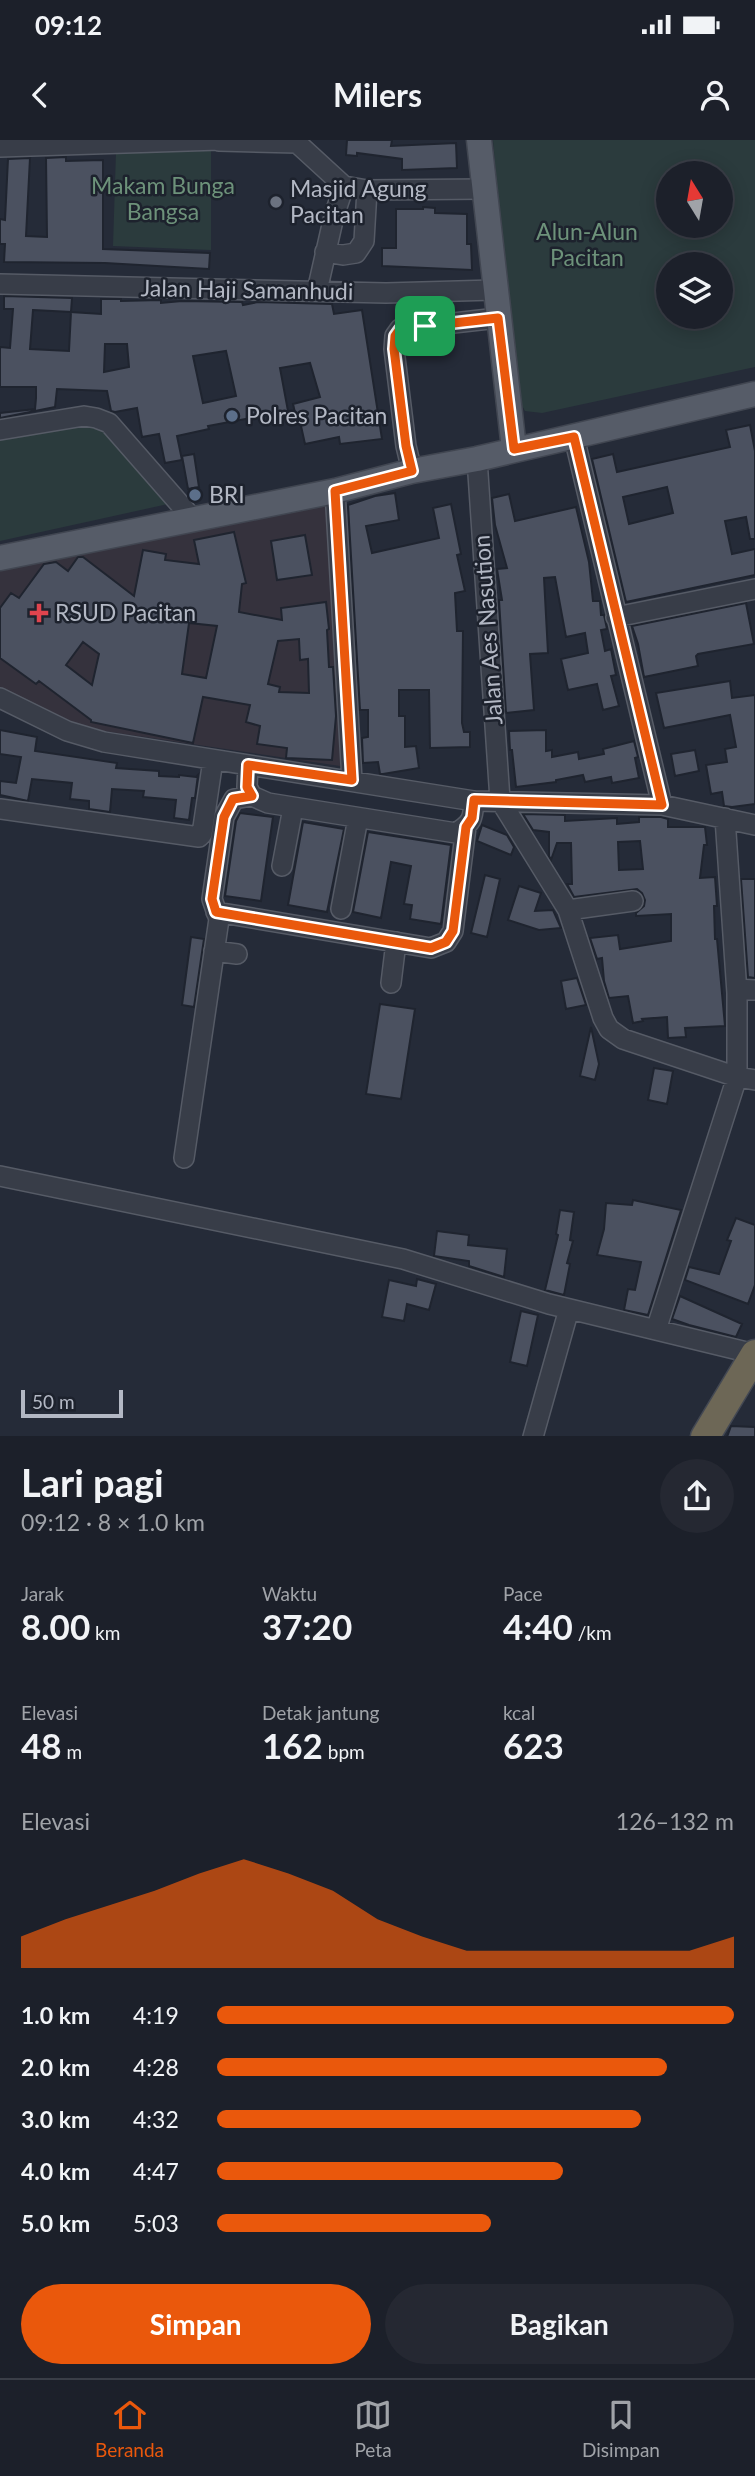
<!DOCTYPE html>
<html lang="id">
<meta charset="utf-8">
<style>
:root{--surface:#1c202a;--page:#252832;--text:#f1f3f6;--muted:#a0a3a8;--line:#3a3e47;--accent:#ea580c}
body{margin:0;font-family:Lato,sans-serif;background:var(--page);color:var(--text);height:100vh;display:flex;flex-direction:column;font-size:26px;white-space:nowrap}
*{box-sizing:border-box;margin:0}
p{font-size:23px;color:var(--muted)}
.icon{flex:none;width:38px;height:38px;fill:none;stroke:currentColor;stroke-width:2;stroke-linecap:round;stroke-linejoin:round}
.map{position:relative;height:1296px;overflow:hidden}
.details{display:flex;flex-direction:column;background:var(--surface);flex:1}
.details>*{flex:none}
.needle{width:46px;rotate:349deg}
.buttons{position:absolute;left:656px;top:21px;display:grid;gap:14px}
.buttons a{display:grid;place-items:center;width:77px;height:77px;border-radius:50%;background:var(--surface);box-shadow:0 4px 18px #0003,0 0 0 2px var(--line);font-size:35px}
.scale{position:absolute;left:21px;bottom:18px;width:102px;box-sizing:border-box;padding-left:7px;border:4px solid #b3b8c4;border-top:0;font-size:19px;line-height:24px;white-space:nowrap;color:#b3b8c4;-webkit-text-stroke:5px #1d222d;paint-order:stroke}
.pin{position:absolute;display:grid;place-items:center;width:60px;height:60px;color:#fff;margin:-30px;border-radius:14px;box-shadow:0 4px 10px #0006}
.round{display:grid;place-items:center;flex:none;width:74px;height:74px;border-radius:37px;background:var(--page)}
.head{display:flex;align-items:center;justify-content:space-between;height:119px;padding:0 21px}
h1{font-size:38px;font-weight:700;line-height:52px}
.stats{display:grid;grid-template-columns:repeat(3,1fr);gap:10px;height:119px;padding:7px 21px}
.stats div{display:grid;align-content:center}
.stats b{font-size:35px;font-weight:700}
.stats small{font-size:19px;font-weight:400}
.stats p{font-size:19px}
.chart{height:196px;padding:14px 21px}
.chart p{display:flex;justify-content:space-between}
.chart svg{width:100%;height:126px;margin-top:7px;fill:var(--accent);opacity:.7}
.primary-button{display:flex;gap:14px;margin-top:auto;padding:14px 21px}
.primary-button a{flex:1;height:80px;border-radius:42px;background:var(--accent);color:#fff;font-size:28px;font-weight:700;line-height:80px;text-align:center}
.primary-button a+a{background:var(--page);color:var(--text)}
ul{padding:0 21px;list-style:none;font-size:23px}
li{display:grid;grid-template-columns:112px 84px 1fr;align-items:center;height:52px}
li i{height:18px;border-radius:9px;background:var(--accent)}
.status{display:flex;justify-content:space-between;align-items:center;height:49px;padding:0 35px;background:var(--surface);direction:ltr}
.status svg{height:19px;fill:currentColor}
header{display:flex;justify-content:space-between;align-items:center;height:91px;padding:0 21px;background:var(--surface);font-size:32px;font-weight:700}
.tabs{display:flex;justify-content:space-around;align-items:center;height:98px;border-top:2px solid var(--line);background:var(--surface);font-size:19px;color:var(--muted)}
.tabs a{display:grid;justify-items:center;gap:4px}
.tabs .selected{color:var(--accent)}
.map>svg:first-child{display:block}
.medical{fill:#35323d}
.green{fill:#2b3b3d;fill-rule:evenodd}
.building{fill:#4b5160;stroke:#1f242f;stroke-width:2;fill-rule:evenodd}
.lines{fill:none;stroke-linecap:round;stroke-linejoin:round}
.minor-casing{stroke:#565b66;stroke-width:22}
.major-casing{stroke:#414651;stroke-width:27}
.highway-casing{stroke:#434853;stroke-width:31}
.minor{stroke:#383d48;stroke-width:19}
.major{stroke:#565c68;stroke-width:24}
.highway{stroke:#6d6756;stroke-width:28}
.route-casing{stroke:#fff;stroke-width:14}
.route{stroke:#ea580c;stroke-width:9}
.worship-dot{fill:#6b7280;stroke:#1d222d;stroke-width:2.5}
.service-dot{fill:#5c6f8a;stroke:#1d222d;stroke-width:2.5}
.health-dot{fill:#e0444e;stroke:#1d222d;stroke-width:2.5}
.labels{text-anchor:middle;stroke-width:5;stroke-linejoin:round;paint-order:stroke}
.park-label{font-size:23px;fill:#6d927a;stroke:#1d222d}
.poi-label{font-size:23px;fill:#b3b8c4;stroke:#1d222d;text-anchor:start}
.street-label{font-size:23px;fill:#b3b8c4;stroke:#1d222d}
</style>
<div class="status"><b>09:12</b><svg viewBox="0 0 49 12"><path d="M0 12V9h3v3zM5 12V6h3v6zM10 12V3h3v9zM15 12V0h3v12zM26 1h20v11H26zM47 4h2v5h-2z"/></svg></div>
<header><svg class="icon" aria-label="back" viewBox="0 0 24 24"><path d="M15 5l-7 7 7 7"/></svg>Milers<svg class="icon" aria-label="person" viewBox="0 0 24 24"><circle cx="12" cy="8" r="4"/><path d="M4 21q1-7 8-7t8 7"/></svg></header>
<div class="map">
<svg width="755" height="1297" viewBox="0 0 755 1297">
<rect width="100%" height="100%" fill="#252b38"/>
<path class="medical" d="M327,355L341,560L340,626L97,590L21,565L0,552V429Z"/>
<path class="green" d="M493,0H755V227L542,273L525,271L515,254ZM668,33H721V86H668ZM668,124H721V177H668Z
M211,8V110L113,106L116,12Z
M91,282L107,289L168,364L0,401V295Z"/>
<path class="building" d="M347,0H392L391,6L456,3L457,28L402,30V19L357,13V16L346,15Z
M66,17V21L103,20V109L210,113L209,129L105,123L4,122L5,104H0V79L5,80L8,19L30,18L26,96L47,97L46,18Z
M423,67L435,68V73L467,74V104H471L472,130L382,126V108H396V69H423Z
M4,156L72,158L71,172L101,174V159H121V161L161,160V163L182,161L242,162L243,165L258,162L332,164L334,174L362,170L382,299L340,304L339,297L305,304L299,277H296L293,264L320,257L310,223L280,228L288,271L208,286L209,289L177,296L182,320L165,323L159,294L142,297L137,268L115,272L111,271L107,251L57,249L55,267L0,278V273L35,269L36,258V247H0V207L10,208L13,169H4ZM33,170L71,172L69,211L30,209ZM105,204H127L129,227L104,232ZM226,211L236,256L203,263L193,216Z
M750,285L755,311V399H750L746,377L725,381L732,414L755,409V435L626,462L592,319L613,314L617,332L730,307L726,290ZM667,347L673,373L629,384L623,357Z
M194,314L199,347L188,349L182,316Z
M395,353L399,380L366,386L372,413L439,398L433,368L451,364L461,414L457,415L465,451L455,453L457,491H463L462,583L464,592H470V607L430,608L429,550H399V576H405V607L416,606L419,628L383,634H380L378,622L363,623L362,598L368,597V570H360L348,365L375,356Z
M509,354L515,381L576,367L589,422L593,461H600L601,475H604L607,489L601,490L605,511L611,509L616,535L611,536L619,566L603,570L597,544L568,550L561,519L588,513L585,493L566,497L555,437L544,438L548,513L530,514L534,570L506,573L499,460H502L497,429L507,428L495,385L492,358Z
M234,392L246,443L242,444L239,472L282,480L281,468L326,462L329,489L327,490L329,527H333L336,576L332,620L286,618L287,608L257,604L260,586L246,582L250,565L203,557L193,603L91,582V580L39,541L36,544L0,518V468L11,453L19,458L44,424L56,422L68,431L78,417H83L134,456L143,410L166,414L165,420L199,424L194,400ZM189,483L217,486L206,538L182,534ZM299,499L300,520L308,519L309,553L279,552L280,547L268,544L278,501ZM83,502L99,514L92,545L66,525Z
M305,395L312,435L277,440L271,401Z
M746,463L754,504L698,514L696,516L698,526L644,537L638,504L632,486Z
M730,541L732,558L755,555V664L732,667L724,666L722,652L711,654L706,625L727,622L725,609L736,607L730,575L664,588L656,553Z
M0,590L37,597L35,611L117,623L116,628L159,631V636L179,637V635L196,637L198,635L195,658H192L189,680L174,678L176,660L143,657L144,651L112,649L110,672L89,669V661L70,659L72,643L32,639L28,661L0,655V641L16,643L21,617L0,614Z
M546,590V611L552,610V617L578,612L579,619L604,614L603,609L634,601L638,617L635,618L639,638L612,643L611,637L585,642L583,635L556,640V642L516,647L512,610H510L509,591Z
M695,610L699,631L675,636L671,614Z
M240,673L273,677L261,761L225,756L236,681Z
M523,674L565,675V681L617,678V684L639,682V677H661L668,679V687H705L707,705H704L700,738L715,737L717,766H714L715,799H717L725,886L685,888L686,897L668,898L667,877L642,879L643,881L633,883L628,856L609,858L604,841L602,818L597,819L590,798L618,795L620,809L671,801V774L636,776V773L644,766L645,760L642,753L637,749L574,757L567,744H572L571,703H557L551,720L549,716V692L533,690ZM640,701L643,729L619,730L618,702Z
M303,682L344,689L327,772L288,765Z
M482,685L507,695L514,707L511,715L477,701Z
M368,692L451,705L441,784L410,779L412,765L404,764L411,726L391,722L381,778L353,772Z
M485,735L500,739L487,797L471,793Z
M741,739H755V838L748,837Z
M519,746L541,753L535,771L553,770L561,788L539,790L508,780Z
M191,797L204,799L194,867L182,865Z
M577,838L586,865L566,869L561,841Z
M380,864L415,869L401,959L366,954Z
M591,887L599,924L595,940L580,936Z
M654,928L673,931L667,964L648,960Z
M633,1060L681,1070L648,1175L624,1170L628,1149L635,1150L641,1122L597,1115L604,1089L606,1063L632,1065Z
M560,1070L574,1072L570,1100L573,1101L567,1123L570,1124L564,1155L545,1150L558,1095L556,1094Z
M736,1078L755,1085V1145L748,1164L685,1140L689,1127L719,1134L731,1101L727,1100Z
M437,1091L469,1095L468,1105L507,1109L504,1137L469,1126V1121L434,1116Z
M417,1139L436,1144L429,1170L407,1164L404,1181L382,1177L389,1140L416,1146Z
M680,1156L742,1184L736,1197L689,1185L672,1179Z
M521,1171L538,1175L527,1226L510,1222Z
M731,1286L755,1287V1297H727Z"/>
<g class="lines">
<defs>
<path id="minor" d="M219,1L297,3L344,46
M0,7L219,0
M325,112L343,115L356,113L364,101L367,50
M0,144L386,153L494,150
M317,151L334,76L344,46L367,50L484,49
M0,290L84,276L96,278L109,283L193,379
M574,297L662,665
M477,319L500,660L568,770L603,878L609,889L623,899L737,937L755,940
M412,331L406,306L394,209L395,196L400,189L498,178
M335,351L352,640
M616,477L755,449
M0,558L67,591L104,602L474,661L662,665L755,685
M248,625L247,647L252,656L268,663L456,693C472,683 473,679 474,661
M0,669L199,697L202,694L213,620
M282,726L293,668
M341,769L358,678
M568,770L633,761
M216,772L431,808L446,802L453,791L466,687
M214,811L237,814
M391,843L396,802
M737,849L755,850
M184,1018L219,779L212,759L224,677L234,659L252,656
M0,1036L403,1119L549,1164L755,1214
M656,1190L737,937V853L725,678
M533,1297L569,1169"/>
<path id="major" d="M479,0L514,309
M0,418L335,351L412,331L477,319L755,254"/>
<path id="highway" d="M705,1297L755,1214"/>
</defs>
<use href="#minor" class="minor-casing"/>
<use href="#major" class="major-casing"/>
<use href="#highway" class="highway-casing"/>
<use href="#minor" class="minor"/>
<use href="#major" class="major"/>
<use href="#highway" class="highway"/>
</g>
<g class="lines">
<defs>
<path id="route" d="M498,178L514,309L574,297L662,665L474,660L472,678L466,687L453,791L446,802L431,808L216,772L212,759L224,677L233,659L252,656L247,647L248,625L352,640L335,351L412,331L406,306L394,209L395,196L400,189Z"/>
</defs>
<use href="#route" class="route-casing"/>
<use href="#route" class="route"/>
</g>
<circle class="worship-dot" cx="276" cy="62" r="7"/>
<g class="service-dot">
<circle cx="232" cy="276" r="7"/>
<circle cx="195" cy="355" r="7"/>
</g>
<path class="health-dot" d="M35.5 462.5h7v7h7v7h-7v7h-7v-7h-7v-7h7z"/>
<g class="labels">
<g class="park-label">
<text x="163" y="54">Makam Bunga<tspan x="163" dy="26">Bangsa</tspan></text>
<text x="587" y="100">Alun-Alun<tspan x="587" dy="26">Pacitan</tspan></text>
</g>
<g class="poi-label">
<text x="290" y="57">Masjid Agung<tspan x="290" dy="26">Pacitan</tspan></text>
<text x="246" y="284">Polres Pacitan</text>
<text x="209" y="363">BRI</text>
<text x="55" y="481">RSUD Pacitan</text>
</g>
<g class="street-label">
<text transform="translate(247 150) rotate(1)" y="8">Jalan Haji Samanhudi</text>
<text transform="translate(488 490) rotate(-94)" y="8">Jalan Aes Nasution</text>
</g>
</g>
</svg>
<div class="buttons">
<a><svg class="needle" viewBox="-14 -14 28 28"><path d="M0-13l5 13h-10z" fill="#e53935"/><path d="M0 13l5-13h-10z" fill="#a0a3a8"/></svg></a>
<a><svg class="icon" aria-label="layers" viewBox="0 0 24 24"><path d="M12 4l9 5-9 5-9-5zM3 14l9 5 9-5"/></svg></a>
</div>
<div class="scale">50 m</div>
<div class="pin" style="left:425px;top:186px;background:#1e9e55"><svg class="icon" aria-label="arrive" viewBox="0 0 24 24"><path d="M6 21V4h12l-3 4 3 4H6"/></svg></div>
</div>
<section class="details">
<div class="head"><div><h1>Lari pagi</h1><p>09:12 · 8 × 1.0 km</p></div><a class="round"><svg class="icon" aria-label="share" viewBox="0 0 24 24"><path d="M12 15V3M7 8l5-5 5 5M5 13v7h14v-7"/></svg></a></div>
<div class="stats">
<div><p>Jarak</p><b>8.00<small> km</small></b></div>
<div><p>Waktu</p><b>37:20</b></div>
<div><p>Pace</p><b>4:40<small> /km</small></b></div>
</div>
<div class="stats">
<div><p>Elevasi</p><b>48<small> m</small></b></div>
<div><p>Detak jantung</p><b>162<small> bpm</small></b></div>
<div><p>kcal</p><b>623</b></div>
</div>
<div class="chart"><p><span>Elevasi</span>126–132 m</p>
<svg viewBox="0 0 160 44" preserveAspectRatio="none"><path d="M0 44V33L10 27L20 22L30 17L40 11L50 6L60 11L70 17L80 27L90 33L100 38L110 38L120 38L130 38L140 38L150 38L160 33V44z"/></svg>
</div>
<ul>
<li><b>1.0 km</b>4:19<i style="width:100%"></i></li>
<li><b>2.0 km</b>4:28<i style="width:87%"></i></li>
<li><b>3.0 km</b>4:32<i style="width:82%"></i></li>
<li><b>4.0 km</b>4:47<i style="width:67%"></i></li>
<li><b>5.0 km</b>5:03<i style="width:53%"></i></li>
</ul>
<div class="primary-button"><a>Simpan</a><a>Bagikan</a></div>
</section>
<nav class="tabs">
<a class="selected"><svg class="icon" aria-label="home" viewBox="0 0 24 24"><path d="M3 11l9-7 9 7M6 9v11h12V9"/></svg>Beranda</a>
<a><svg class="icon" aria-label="map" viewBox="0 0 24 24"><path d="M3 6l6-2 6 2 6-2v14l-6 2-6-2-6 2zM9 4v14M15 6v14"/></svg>Peta</a>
<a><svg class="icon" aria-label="saved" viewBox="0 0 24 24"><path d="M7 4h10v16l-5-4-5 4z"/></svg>Disimpan</a>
</nav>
